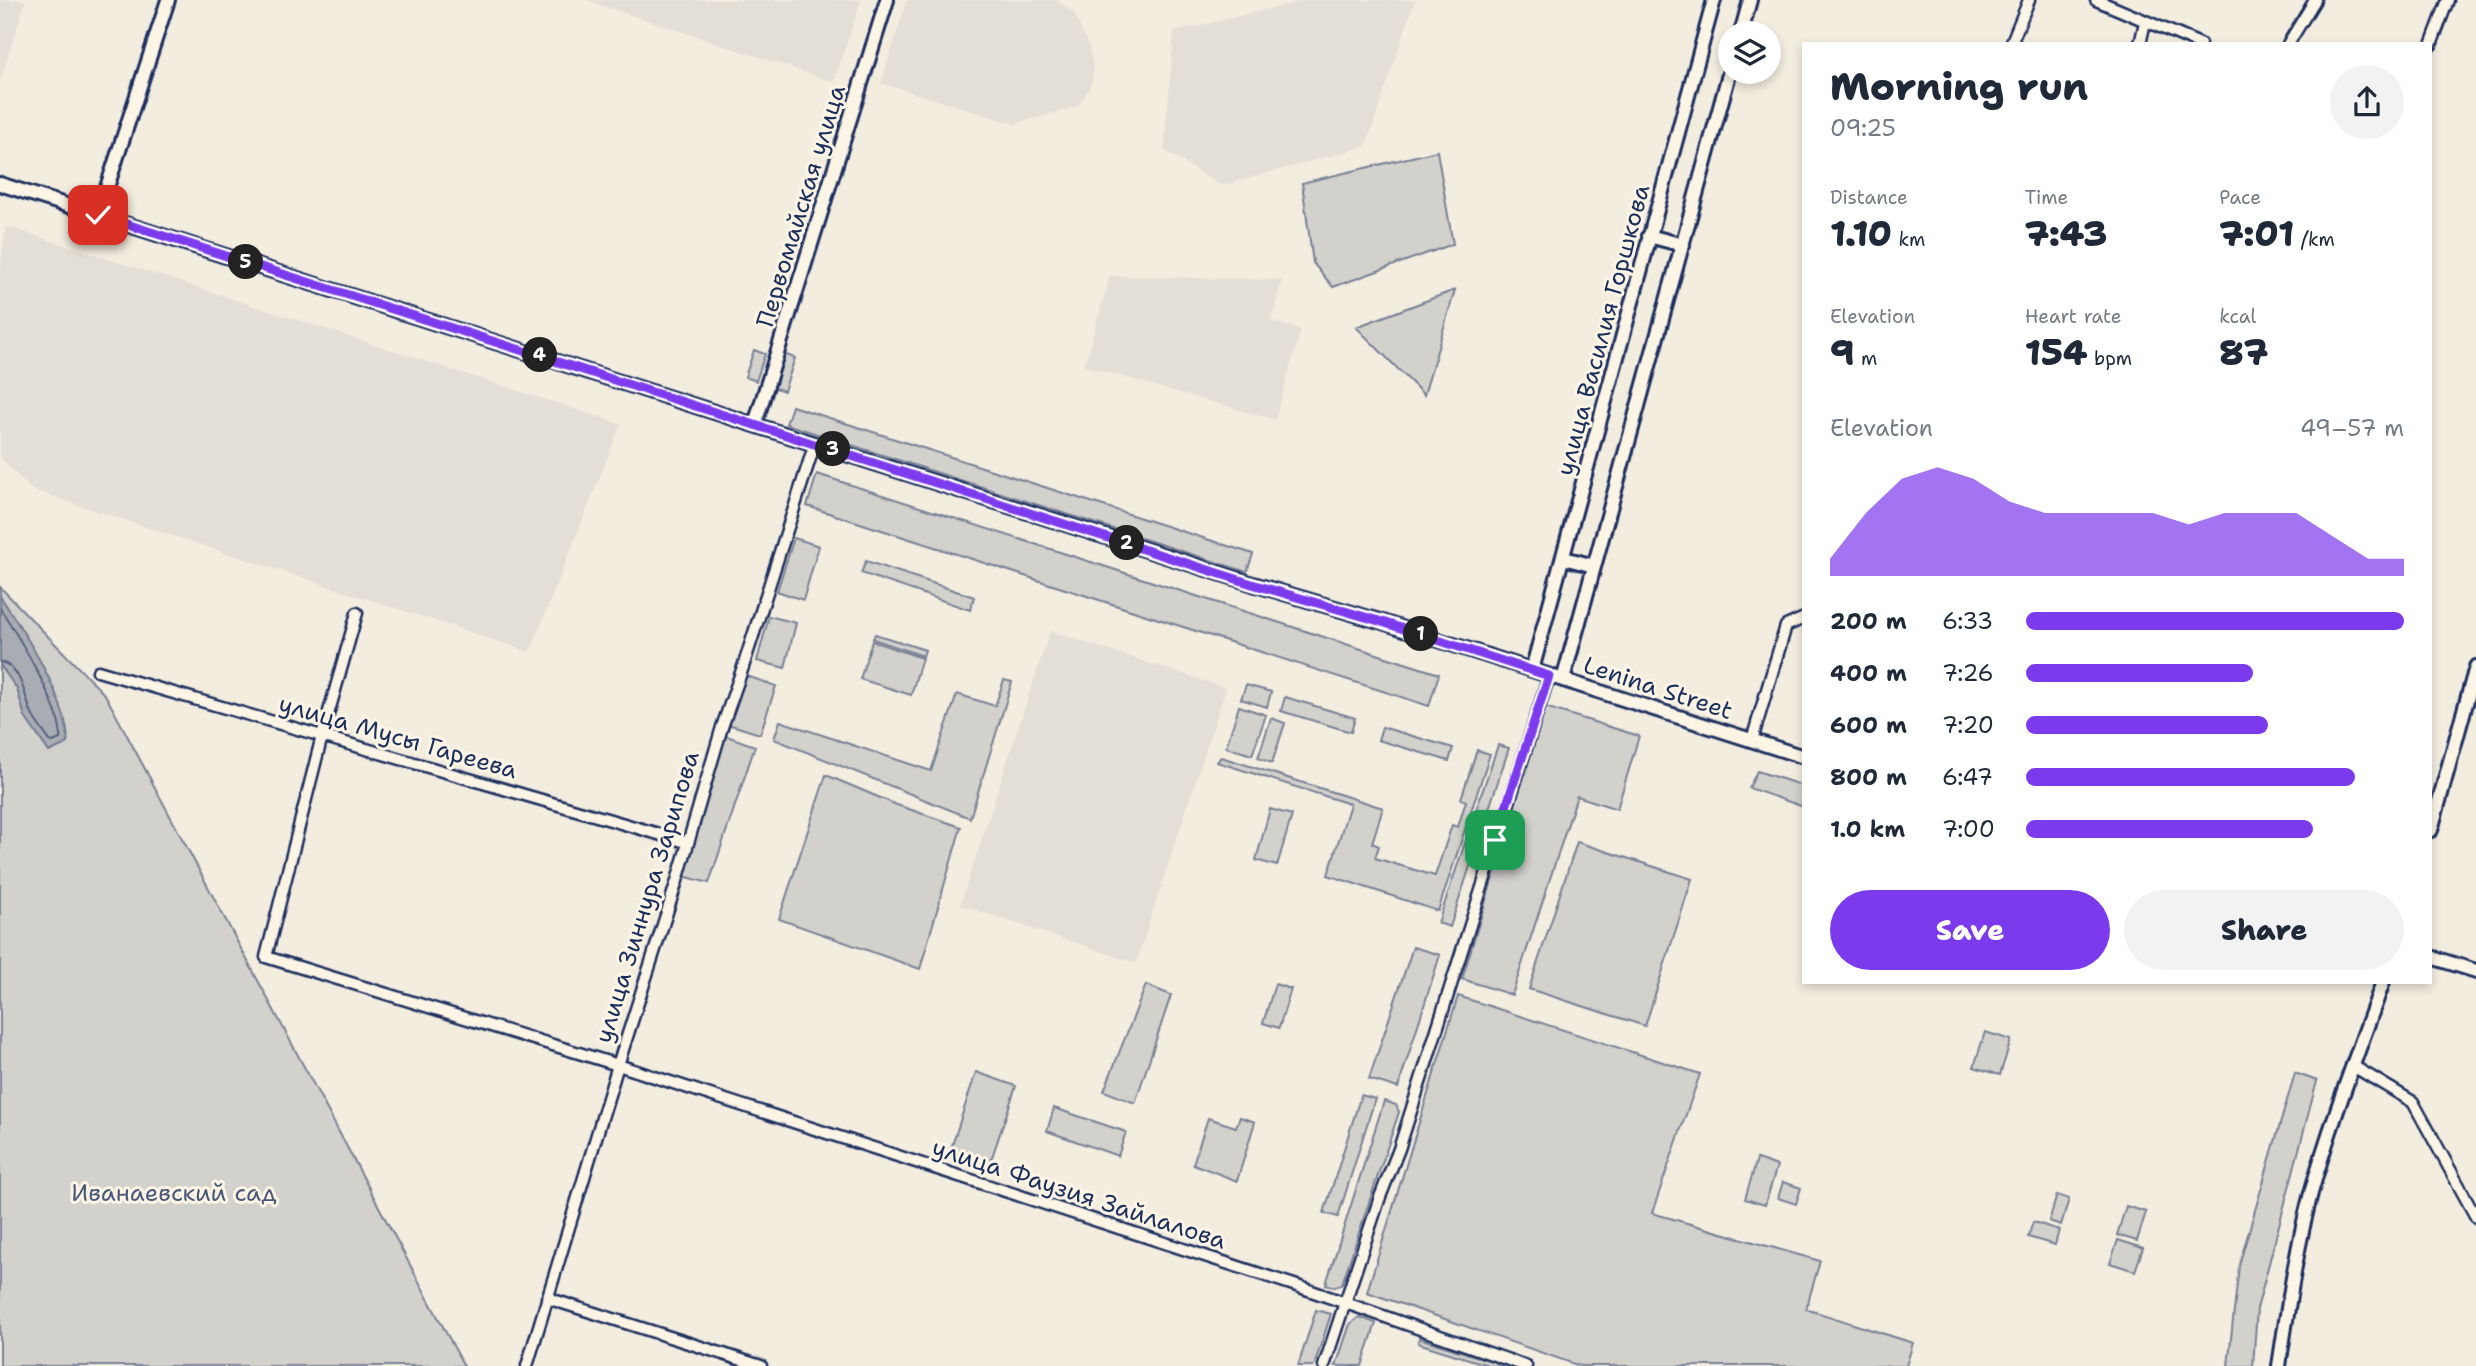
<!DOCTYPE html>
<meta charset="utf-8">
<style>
:root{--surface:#fff;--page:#f2f2f3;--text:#1f2937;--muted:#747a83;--accent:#7c3aed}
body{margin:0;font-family:"Shantell Sans",sans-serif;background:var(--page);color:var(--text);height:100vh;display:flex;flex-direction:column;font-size:26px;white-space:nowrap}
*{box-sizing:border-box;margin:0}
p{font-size:23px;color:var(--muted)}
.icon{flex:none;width:38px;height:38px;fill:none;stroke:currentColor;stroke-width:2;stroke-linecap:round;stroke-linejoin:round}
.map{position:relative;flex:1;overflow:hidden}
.side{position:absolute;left:1802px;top:42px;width:630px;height:942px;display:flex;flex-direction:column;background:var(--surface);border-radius:0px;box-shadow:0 4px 10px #0003}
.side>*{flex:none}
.fabs{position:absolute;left:1718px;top:21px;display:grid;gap:14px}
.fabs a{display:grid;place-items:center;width:63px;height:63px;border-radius:50%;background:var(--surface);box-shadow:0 4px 10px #0003;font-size:35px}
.pin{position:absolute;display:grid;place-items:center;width:60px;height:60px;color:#fff;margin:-30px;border-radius:14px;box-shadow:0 4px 10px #0006}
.km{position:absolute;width:35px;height:35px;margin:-18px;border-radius:50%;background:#222;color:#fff;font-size:19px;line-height:35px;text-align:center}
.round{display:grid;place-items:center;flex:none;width:74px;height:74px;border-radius:37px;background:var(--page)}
.head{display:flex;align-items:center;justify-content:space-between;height:119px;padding:0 28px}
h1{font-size:38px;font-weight:800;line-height:52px}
.figures{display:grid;grid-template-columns:repeat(3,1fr);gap:10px;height:119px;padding:7px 28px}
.figures div{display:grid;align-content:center}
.figures b{font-size:35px;font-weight:800}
.figures small{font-size:19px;font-weight:400}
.figures p{font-size:19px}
.chart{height:196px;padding:14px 28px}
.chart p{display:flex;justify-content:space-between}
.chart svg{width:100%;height:126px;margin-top:7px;fill:var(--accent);opacity:.7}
.button{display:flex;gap:14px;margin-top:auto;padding:14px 28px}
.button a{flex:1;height:80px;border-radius:42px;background:var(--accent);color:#fff;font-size:28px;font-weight:800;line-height:80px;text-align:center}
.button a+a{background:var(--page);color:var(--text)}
ul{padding:0 28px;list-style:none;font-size:23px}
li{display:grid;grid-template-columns:112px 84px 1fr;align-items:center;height:52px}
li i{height:18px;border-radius:9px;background:var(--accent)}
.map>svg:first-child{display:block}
.built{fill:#e3dfd6}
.green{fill:#d3d1cc;stroke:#778095;stroke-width:2}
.water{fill:#a9acb3;stroke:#707a91;stroke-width:2}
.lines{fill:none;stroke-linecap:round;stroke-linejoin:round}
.shore{stroke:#546180;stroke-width:2}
.minor-casing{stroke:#1b2f5e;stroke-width:15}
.tertiary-casing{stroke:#1b2f5e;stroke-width:18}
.secondary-casing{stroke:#1b2f5e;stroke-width:18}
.minor{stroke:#fcf5e5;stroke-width:10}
.tertiary{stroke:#fcf5e5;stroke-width:12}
.secondary{stroke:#fcf5e5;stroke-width:12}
.route-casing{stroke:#fff;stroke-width:14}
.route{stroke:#7c3aed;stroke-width:9}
.labels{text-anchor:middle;stroke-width:6;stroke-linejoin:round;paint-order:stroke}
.street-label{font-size:24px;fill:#1b2f5e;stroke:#fcf5e5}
.park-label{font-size:24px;fill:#49587a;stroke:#fcf5e5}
</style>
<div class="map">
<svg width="2476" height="1366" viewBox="0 0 2476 1366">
<rect width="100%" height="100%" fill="#f3ede0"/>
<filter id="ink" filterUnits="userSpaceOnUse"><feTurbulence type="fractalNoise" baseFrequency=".0143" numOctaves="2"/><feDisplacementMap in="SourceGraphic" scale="14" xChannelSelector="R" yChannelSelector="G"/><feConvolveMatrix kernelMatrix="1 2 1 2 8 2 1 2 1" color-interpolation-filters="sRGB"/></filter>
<g filter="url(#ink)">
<path class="built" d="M0,0H26L0,81Z
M586,0H861L834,82Z
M907,0H1057L1074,13L1088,45L1094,70L1090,88L1076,107L1015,124L881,83Z
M1306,0H1415L1366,146L1221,186L1164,150L1174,32Z
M6,226L621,424L530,652L32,490L0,458V271Z
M1110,276L1282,280L1271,321L1301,330L1275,420L1084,366Z
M1050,631L1226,688L1136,963L960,905Z"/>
<path class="green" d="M1437,151L1453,244L1333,287L1313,263L1302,183Z
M1455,290L1424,395L1356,327Z
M754,350L765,354L756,381L745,377Z
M784,354L795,358L784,391L772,387Z
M792,406L1253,554L1247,572L786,424Z
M817,474L1439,674L1429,706L807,506Z
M794,538L819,546L803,600L777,591Z
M866,561L974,597L970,610L861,573Z
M0,587L106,696L464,1366H0Z
M769,616L796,623L785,668L757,661Z
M875,634L925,650L923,656L873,639Z
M872,641L922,658L911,695L860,679Z
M744,675L776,686L760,734L728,724Z
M1004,680L1012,682L970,818L774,739L780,721L931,771L957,694L995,706Z
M1246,685L1271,692L1267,707L1241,699Z
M1285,697L1355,718L1351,732L1281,711Z
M1239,706L1266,715L1252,755L1226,747Z
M1545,707L1639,736L1617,809L1577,796L1512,995L1462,979Z
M1271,718L1285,723L1272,763L1258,758Z
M1382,727L1453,748L1449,761L1378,740Z
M724,735L755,746L709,883L683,876Z
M1498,745L1509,748L1450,927L1438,923Z
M1477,750L1490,754L1438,911L1328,875L1350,804L1217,762L1221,757L1383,808L1372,843L1379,846L1375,858L1435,876L1452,825L1458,827L1466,801L1461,799Z
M1757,771L1804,786V807L1749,788Z
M826,775L897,805L961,827L920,969L779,919Z
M1270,809L1292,815L1277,866L1256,860Z
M1577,842L1692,879L1645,1026L1529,989Z
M1413,947L1440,955L1398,1088L1369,1079Z
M1275,984L1291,989L1279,1028L1263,1023Z
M1146,985L1171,995L1135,1103L1104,1091Z
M1458,996L1700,1074L1652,1213L1820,1261L1806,1309L1913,1343L1906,1366H1580L1367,1292Z
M1985,1032L2011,1040L2000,1075L1974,1067Z
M976,1072L1016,1086L989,1166L950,1152Z
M2295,1073L2317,1081L2257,1309L2253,1366H2228L2239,1265Z
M1361,1095L1375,1099L1338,1217L1324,1213Z
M1384,1101L1396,1105L1399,1112L1342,1284L1335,1287L1326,1284Z
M1054,1108L1126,1132L1118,1156L1047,1131Z
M1240,1117L1255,1122L1237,1181L1193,1164L1208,1118L1236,1127Z
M1757,1159L1777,1166L1765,1205L1745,1199Z
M1783,1182L1801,1188L1796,1204L1778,1198Z
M2057,1195L2069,1199L2061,1225L2049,1221Z
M2126,1206L2146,1212L2137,1241L2117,1235Z
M2033,1222L2059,1230L2055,1245L2028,1237Z
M2118,1240L2143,1248L2135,1271L2110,1263Z
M1316,1310L1331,1314L1314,1366H1298Z
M1359,1317L1376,1323L1362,1366H1336L1350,1324Z
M1419,1338L1507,1366H1491L1418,1343Z"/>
<path class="water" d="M0,596C24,632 68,699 68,743L49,752L25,717L17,689L0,665Z"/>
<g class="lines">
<path class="shore" d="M0,608C15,631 66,714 60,739L53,742L50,741C44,732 35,722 31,712C25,697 21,665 0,662"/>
<defs>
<path id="minor" d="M2096,0L2200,44
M2011,44L2029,0
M2140,44L2145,22
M2288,44L2315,0
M2431,45L2448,0
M357,613L322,736L266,957L618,1065L1125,1230L1300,1287L1526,1366
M98,671L686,842
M1752,740L1786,626L1804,618
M2353,1066L2413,1102L2476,1217
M547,1298L761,1366
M527,1366L618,1065L677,881L722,727L743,667L815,443
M1324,1366L1380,1197L1399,1149L1549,676"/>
<path id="tertiary" d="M98,215L168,0
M755,424L887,0"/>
<path id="secondary" d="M1741,33L1750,0
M0,184L1253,584L1379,621L1804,757
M1649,236L1683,245
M1564,558L1594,566
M1532,670L1714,0
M1563,680L1731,67
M2431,830L2476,667
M2431,957L2476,971
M2279,1366C2288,1308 2296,1250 2311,1193C2331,1122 2358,1052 2383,982"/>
</defs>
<use href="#minor" class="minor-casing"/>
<use href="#tertiary" class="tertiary-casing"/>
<use href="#secondary" class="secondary-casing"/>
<use href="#minor" class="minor"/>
<use href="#tertiary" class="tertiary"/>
<use href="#secondary" class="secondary"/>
</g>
</g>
<g class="lines" filter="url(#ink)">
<defs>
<path id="route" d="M98,215L1252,584L1379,621L1549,676L1495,840"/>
</defs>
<use href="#route" class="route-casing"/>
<use href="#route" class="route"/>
</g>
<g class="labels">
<g class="street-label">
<text transform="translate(801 206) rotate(-73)" y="8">Первомайская улица</text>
<text transform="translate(1603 330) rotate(-75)" y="8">улица Василия Горшкова</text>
<text transform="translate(1658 688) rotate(18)" y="8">Lenina Street</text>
<text transform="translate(398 737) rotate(16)" y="8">улица Мусы Гареева</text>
<text transform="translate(647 897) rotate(-73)" y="8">улица Зиннура Зарипова</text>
<text transform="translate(1079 1194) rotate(18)" y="8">улица Фаузия Зайлалова</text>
</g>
<g class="park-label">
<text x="174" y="1201">Иванаевский сад</text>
</g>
</g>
</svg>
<div class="fabs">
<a><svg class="icon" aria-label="layers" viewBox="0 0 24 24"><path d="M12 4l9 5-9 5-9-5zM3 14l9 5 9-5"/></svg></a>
</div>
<div class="pin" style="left:1495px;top:840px;background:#1e9e55"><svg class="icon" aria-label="arrive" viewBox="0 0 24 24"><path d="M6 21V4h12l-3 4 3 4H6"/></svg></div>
<div class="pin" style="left:98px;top:215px;background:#d93025"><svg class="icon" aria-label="check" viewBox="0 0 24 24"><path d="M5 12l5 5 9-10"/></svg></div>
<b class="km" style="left:1421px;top:634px">1</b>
<b class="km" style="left:1127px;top:543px">2</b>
<b class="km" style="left:833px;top:449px">3</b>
<b class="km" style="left:540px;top:355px">4</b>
<b class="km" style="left:246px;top:262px">5</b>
<section class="side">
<div class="head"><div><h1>Morning run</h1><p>09:25</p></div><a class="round"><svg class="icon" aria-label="share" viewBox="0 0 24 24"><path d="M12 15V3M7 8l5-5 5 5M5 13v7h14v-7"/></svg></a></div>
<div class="figures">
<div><p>Distance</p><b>1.10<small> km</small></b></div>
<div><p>Time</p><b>7:43</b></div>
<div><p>Pace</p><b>7:01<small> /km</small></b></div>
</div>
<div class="figures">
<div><p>Elevation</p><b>9<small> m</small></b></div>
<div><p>Heart rate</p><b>154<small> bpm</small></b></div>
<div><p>kcal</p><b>87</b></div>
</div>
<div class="chart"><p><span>Elevation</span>49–57 m</p>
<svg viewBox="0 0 160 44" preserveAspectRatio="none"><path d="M0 44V38L10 22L20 10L30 6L40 10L50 18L60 22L70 22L80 22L90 22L100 26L110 22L120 22L130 22L140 30L150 38L160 38V44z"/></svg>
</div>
<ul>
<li><b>200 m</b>6:33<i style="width:100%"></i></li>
<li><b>400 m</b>7:26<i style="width:60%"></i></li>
<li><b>600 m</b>7:20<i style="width:64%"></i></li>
<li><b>800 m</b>6:47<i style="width:87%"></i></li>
<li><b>1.0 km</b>7:00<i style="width:76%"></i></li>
</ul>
<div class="button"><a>Save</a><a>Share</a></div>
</section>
</div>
